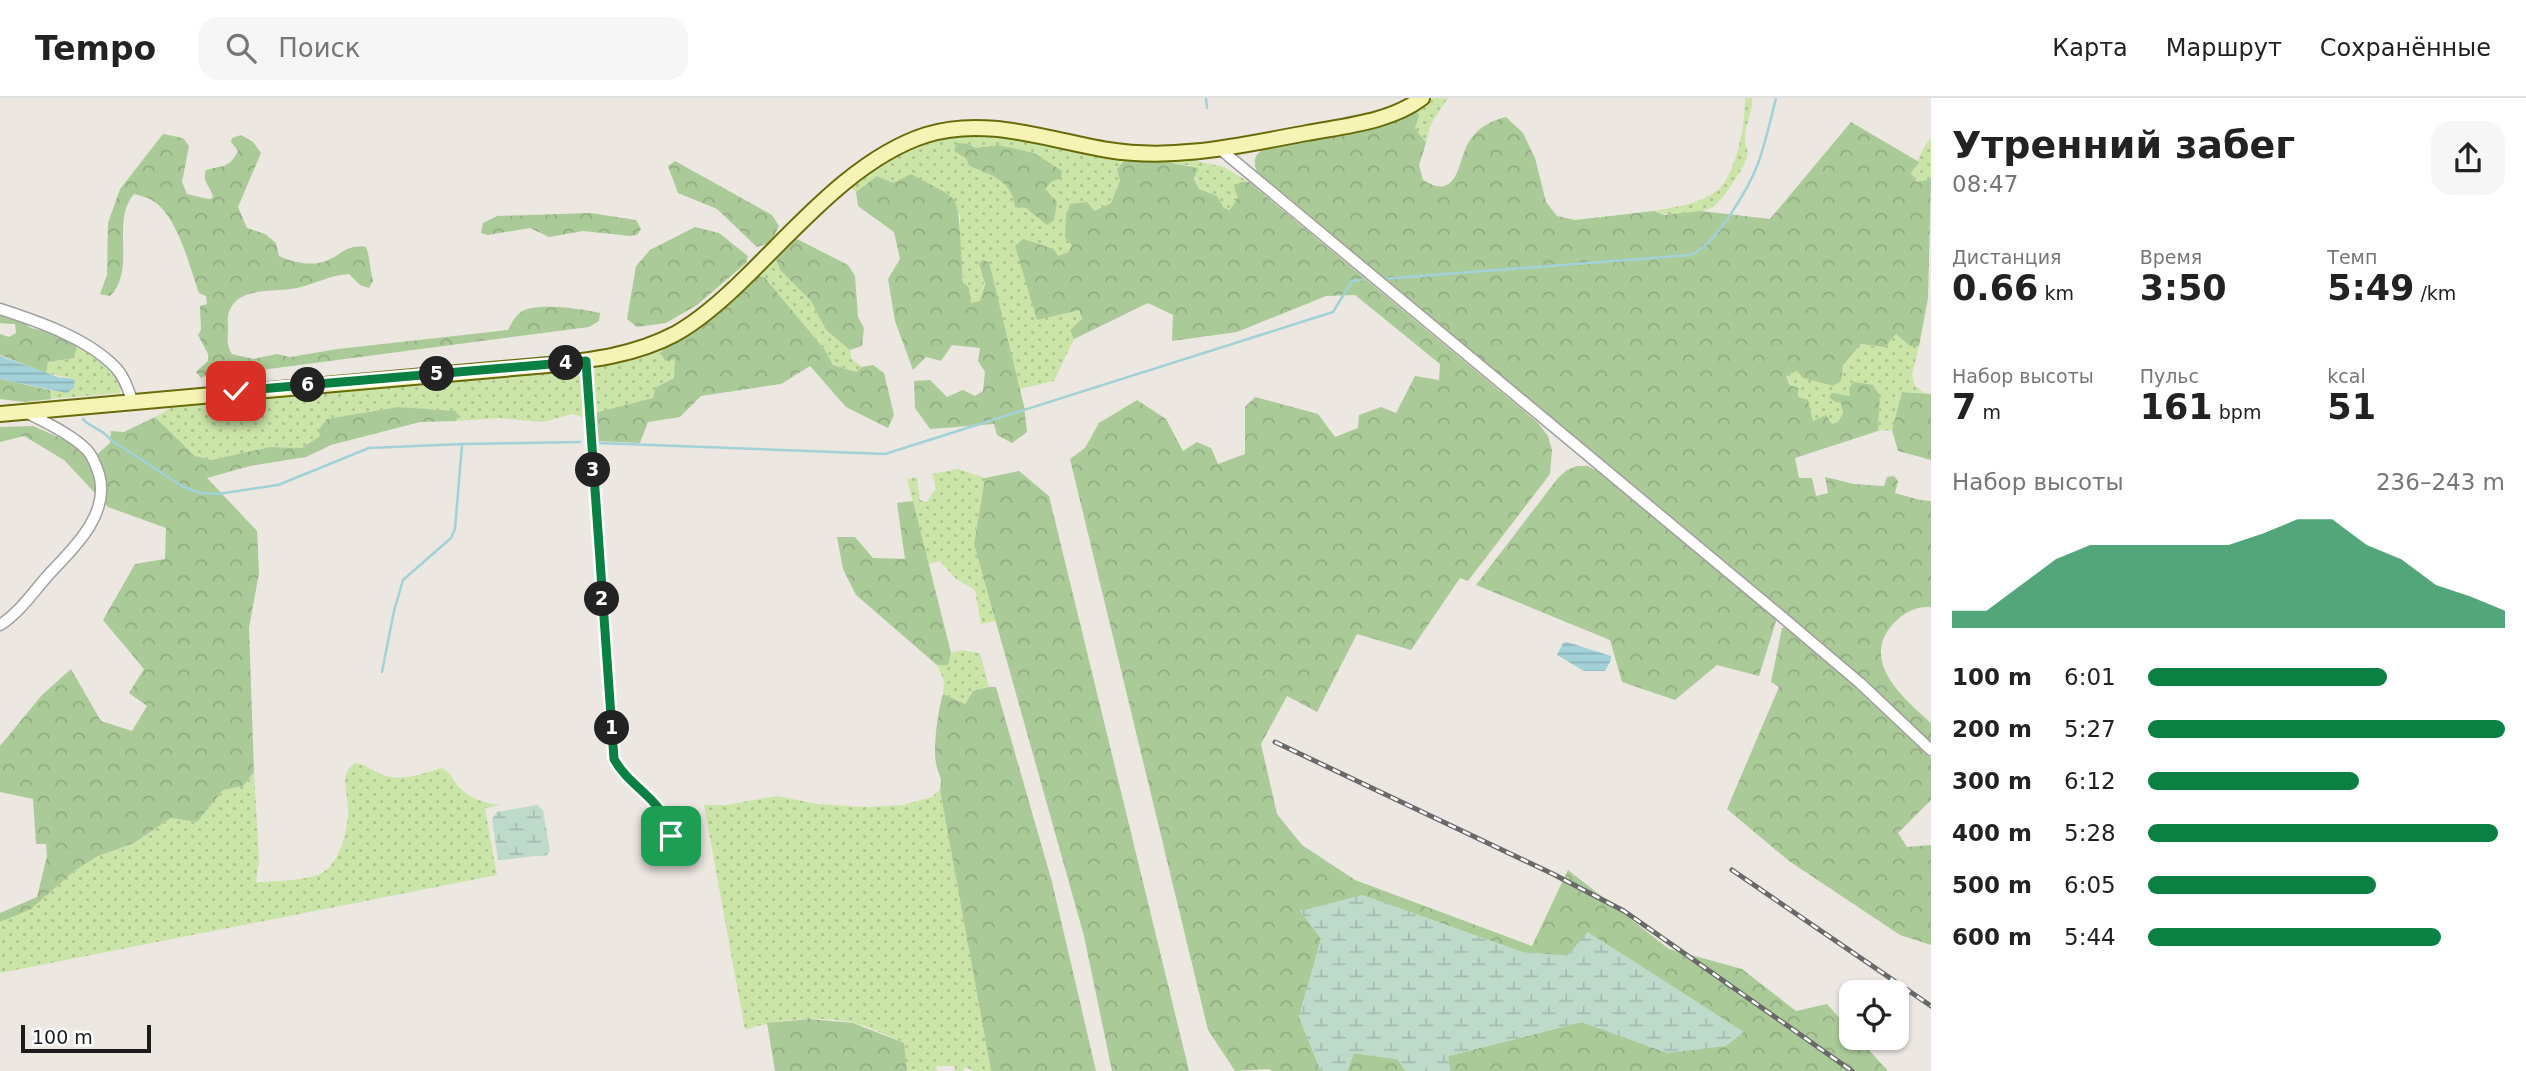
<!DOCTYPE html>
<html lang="ru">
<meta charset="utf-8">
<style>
:root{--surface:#fff;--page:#f6f6f6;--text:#222;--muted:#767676;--line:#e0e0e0;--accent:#0b8043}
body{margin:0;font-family:"DejaVu Sans",sans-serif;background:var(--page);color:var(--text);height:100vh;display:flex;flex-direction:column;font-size:26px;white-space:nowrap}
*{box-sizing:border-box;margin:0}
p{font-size:23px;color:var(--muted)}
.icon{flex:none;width:38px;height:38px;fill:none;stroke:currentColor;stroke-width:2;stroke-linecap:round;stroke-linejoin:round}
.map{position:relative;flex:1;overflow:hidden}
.side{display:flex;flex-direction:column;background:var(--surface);width:595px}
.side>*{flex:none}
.controls{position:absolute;left:1839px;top:882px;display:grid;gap:14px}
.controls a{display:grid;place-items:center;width:70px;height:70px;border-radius:14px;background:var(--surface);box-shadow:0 2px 5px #0004;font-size:35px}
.scale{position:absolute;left:21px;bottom:18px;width:130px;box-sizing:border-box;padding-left:7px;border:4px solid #1b1b1b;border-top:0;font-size:19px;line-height:24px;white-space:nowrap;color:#1b1b1b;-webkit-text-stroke:5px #fff;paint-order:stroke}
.pin{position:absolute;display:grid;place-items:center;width:60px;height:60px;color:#fff;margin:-30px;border-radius:14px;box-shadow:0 4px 10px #0006}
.km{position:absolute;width:35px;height:35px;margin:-18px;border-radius:50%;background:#222;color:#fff;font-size:19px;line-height:35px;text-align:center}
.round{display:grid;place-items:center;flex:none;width:74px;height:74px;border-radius:21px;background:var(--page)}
.head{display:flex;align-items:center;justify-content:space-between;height:119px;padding:0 21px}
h1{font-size:38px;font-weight:700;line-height:52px}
.metrics{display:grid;grid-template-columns:repeat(3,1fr);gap:10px;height:119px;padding:7px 21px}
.metrics div{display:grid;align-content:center}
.metrics b{font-size:35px;font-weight:700}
.metrics small{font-size:19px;font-weight:400}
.metrics p{font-size:19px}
.chart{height:196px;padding:14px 21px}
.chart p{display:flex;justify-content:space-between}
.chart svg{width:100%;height:126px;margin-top:7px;fill:var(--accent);opacity:.7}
ul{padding:0 21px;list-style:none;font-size:23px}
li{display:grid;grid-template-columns:112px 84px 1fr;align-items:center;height:52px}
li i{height:18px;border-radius:9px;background:var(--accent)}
header{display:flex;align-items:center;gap:42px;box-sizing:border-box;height:98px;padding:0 35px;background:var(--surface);border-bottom:2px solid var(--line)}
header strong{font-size:33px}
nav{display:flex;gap:38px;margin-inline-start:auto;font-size:24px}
.search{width:490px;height:63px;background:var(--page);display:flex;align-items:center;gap:18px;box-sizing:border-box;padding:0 24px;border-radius:21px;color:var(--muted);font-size:26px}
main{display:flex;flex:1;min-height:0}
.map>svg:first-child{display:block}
.grass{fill:url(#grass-dots);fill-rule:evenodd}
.forest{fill:url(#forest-crowns)}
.wetland{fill:url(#wetland-marsh)}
.water{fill:url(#water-rules)}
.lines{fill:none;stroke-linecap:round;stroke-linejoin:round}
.stream{stroke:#a2d1d8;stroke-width:2.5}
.street-casing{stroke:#9f9f9f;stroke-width:13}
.secondary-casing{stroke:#686b09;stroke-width:18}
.street{stroke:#fff;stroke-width:10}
.secondary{stroke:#f6f4b5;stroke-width:14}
.rail-casing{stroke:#696969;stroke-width:5}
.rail{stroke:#fff;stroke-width:2.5;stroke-dasharray:8;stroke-linecap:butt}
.route-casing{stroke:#fff;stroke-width:14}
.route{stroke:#0b8043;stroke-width:9}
</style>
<header>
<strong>Tempo</strong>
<div class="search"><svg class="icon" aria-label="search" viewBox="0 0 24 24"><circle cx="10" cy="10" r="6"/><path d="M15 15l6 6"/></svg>Поиск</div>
<nav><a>Карта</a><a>Маршрут</a><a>Сохранённые</a></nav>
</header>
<main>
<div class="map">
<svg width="1931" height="973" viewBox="0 0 1931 973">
<defs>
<pattern id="grass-dots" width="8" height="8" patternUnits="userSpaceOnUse" patternTransform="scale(1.75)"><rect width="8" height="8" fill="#cbe5a8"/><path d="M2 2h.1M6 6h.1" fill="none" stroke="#aec490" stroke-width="1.8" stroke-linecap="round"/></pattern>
<pattern id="forest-crowns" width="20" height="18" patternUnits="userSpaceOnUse" patternTransform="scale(1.75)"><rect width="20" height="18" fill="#aaca97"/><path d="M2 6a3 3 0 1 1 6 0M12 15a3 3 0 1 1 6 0" fill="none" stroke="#92ad82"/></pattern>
<pattern id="wetland-marsh" width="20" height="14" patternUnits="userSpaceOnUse" patternTransform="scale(1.75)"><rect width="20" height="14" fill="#bedacb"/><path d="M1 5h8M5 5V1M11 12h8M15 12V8" fill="none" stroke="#a3baae"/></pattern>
<pattern id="water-rules" width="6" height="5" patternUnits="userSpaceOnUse" patternTransform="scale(1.75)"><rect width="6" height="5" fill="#a2d1d8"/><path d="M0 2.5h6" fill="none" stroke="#8bb3b9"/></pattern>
</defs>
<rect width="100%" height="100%" fill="#ece7e1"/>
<path class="grass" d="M1432,0H1448L1431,26L1426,45L1415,30L1419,18L1416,12Z
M1745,0H1752C1753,14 1746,24 1745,38C1744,44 1749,52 1747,59C1744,70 1722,103 1713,109C1697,117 1670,119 1654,113C1674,109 1694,107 1712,96C1737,82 1745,26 1745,0Z
M984,37L1018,41L1125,62L1117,71L1120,83L1111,105L1094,113L1070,106C1065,121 1063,134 1072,147L1068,154L1058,158L1082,221L1070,232L1074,241L1054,283L1020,291L988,164L980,204L971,205C958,174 960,150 960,117L877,78L856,94L851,89C896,55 926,39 984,37ZM968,46L976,50L998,47L1050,84L1045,91L1047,127L1026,109L1000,81L969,68L966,60Z
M1931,40V81L1918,85L1911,75C1919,64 1921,49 1931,40Z
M1188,61L1224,69L1249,84H1241L1238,100L1231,112L1224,110L1217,98L1199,91L1191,67H1173L1167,63Z
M776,161L780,172L811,203L826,232L850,252L851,260L862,269L856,274L833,267L825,252L765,180L756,177Z
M1896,236L1910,248H1919L1912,277L1915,288L1925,295L1902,294L1892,332L1878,333L1880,298H1850L1841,305L1843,315L1838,324L1832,326L1812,323L1786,278L1797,273L1843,269L1861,246L1885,249Z
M77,248C96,258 111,267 122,286L120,295L51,301L50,292H58L74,281L46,275L48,264L74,260Z
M663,249L662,257L675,261L674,280L655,290L653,300L594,315L591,280L595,270Z
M576,273L582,282L585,320L573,316L543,324L498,320L456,323L458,318L455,313L398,309L327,321L320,338L302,350L270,349L211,362L195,358L155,319L175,307L397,286Z
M958,371L985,380L974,446L996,523L981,526L975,492L956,481L940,463L929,466L907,381L917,379L920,402L927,404L936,390L932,376Z
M961,552L980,555L989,589L973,593L965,606L943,596L944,583L937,567H948L951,555Z
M355,665C367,666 374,675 386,678C405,683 424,675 442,670C451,674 452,681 458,688C470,701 484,705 501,707L485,710L497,777L0,875V824L31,810L74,773L96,759L134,745L171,720L197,724L223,692L243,688L254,674L259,762L256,784C271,784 307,782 320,776C340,767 349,730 348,709C347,693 339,675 355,665Z
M940,692L991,973H974L965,969L963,973H954L955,968H936L937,973H907L904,945C887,938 870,928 853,925C817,917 778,921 745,932L704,707H726L777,698L818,706L865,709L903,707L932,699Z"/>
<path class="forest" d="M1416,12L1419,18L1415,30L1426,45L1419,67L1423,82C1460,105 1457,61 1470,42C1479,29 1491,23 1506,19L1523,35L1535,60L1546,104L1557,118L1575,122L1654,113L1665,117L1701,113L1770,121L1851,24L1919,64L1911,75L1917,84L1931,81L1928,200L1919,248H1910L1896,236L1885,249L1861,246L1843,268L1841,283L1833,288L1803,280L1797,273L1786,278L1790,287L1798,290V299L1808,302L1813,323L1826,317L1832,326L1838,324L1843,315L1841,305L1835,304L1829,299L1832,295L1850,298L1849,290L1854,284L1873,287L1880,298L1878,333L1795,360L1799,380H1812L1816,398L1828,395L1825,379L1854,386L1884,388L1887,379L1894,378L1898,383L1895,395L1920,402L1931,403V509C1915,508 1903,515 1893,526C1859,564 1905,601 1931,625V645L1579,345L1257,74C1252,63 1255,56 1265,50L1352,34Z
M163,36L183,40L189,48L182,84L187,96L208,101L213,100C212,89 201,84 206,72C223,67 229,71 238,53L231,44L232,40L241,37L253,44L261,55L238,109L247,130L265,136L276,145L279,158C292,164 308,168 323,164C340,159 345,146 366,149C370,159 370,172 373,183L369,190L360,187L349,176C330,177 315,186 297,190C276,195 238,187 229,214C227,218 228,226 228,230C228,242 226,246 232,256L253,261L277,256L290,259L338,251L508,232C512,225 514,219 521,214C536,204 582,211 600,215L599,223L589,229L223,277L216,272L201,280L196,274L208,263V256L198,237L201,232L200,208L207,206L206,198L199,195C189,168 178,116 150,101C145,99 139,97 134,96C110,123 137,172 110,198L100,196L107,177L108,125L120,91Z
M957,45L968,46L976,50L998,47L1034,55L1062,73L1061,80L1051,84L1045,91L1057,104L1054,122L1047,127L1026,110L1015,109C1012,82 991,77 969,68L966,60L954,53Z
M1125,62L1167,63C1176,69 1187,65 1198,71L1194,80L1199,91L1217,98L1224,110L1230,112L1238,100L1234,88L1241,84H1249L1537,324L1548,338L1552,352L1550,376L1468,483L1460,480L1411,552L1357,536L1317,614L1287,598L1261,646L1277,716L1302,747L1355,782L1532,848L1568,772L1669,851L1742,871L1796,913L1827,906L1851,933L1852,940H1858L1888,973H1450L1448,958L1582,924L1668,955L1588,834L1568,858L1522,854L1362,797L1321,841L1299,919L1321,973H1272L1269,971L1235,973L1208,932L1070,361L1085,350L1099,325L1137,302L1166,321L1183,353L1197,344L1211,350L1218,366L1245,356V309L1255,299L1318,316L1335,339L1358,330L1359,317L1381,309L1396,315L1415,278L1439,282L1440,266L1355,197L1326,198L1237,234L1172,243L1173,217L1148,205L1074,241L1070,232L1082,221L1079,212L1037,222L1015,148L1023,141L1054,151L1058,158L1068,154L1072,147L1065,140L1066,118L1070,106L1087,104L1094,113L1111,105L1120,83L1117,71Z
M675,63L772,117L779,128L771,144L757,149L717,111L678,95L668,68Z
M911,76C922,83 947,93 954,102C961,110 961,169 963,184L969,190L971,205L980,203L985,186L979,165L983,162L989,164L1024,308L1027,334L1012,345L997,337L994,326L930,331L915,310L914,283L930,282L947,299L963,292L975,298L983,293L985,274L978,263L980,250L952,247L941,263L926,259L913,272L895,223L888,181L900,161L894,134L858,108L856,94L877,78L893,85Z
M591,115L636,122L641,131L637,137L630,138L583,133L549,139L530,130L488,137L481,135L483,125L497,118Z
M695,129L719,135L748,158L746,165L697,207L666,225L637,229L627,221L636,168L650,152Z
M797,141L848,167L855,178L858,219L864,230L862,248L850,252L826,232L811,203L780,172L776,161Z
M756,177L765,180L825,252L833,267L856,274L862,269L873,267L884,275L894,317L888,330L846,309L810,268L781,286L701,298L680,319L648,324L640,345L596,343L594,315L653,300L655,290L674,280L675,261L665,263L662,257L663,249L681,240Z
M0,217L21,223L31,230L54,235L77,248L74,260L48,264L46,275L0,257V236L9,239L16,235L15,226L0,225Z
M0,281L50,292L51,301L24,304L0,301Z
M1902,294L1931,296V362L1898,353L1892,332Z
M398,309L456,313L458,318L456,323L420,324L331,347L306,359L250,368L207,380L257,433L259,475L249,530L254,674L243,688L223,692L197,724L171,720L134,745L96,759L74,773L31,811L0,824V815L37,799L47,758L46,746H36L33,701L0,694V648L42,597L71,571L101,623L132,633L147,608L129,595L144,571L103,522L135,466L165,461L166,430L108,409L64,362L24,338L0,344V329L33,328L67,343L92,361L110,345L111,333L124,334L155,319L195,358L211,362L270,349L302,350L320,338L319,331L327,321Z
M1577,368H1588L1597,373L1777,520L1759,578L1717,567L1675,602L1622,584L1610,542L1476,487L1558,380L1567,372Z
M1019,373L1049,398L1189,973H1112L1084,838L974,446L985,380Z
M913,403L951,555L948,567H937L856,497L843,471L837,439H855L873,460L905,461L897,405Z
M1787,528L1857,588L1931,660V702L1898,735L1907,749L1931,747V847L1900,837L1789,763L1727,711L1779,589L1771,584L1782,530Z
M989,589H996L1052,784L1096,973H991L940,692C943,677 938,678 936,665C933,649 938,612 943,596L965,606L973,593Z
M810,921L853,925L904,945L907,973H775L767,925Z
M1354,955L1397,961L1406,973H1347Z"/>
<path class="wetland" d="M537,707L543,712L550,753L546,758C529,757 515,762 498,762L492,721L497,714Z
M1362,797L1522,854L1567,858L1588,834L1744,934L1726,948L1668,955L1581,924L1448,958L1450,973H1406L1397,961L1354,955L1347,973H1321L1299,919L1321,841L1300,813Z"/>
<path class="water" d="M0,258L58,279L74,281V290L67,295L0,281Z
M1567,544L1611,558V562L1605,573H1584L1557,557L1563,545Z"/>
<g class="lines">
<path class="stream" d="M1206,0L1207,10
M1382,181L1690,157C1715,149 1750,88 1759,63C1766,42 1771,21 1776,0
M83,321C90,330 102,330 111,342L182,388L200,395L218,396L278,387L369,350L462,346L580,344
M598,345L885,356L1333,214L1352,183L1361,182
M382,574L394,513L403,482L451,440L455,431L462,347"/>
<defs>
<path id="street" d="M1220,51L1781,518L1860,585L1931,652
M0,211C37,223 87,240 115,269C124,278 128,291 132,302
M586,263L614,661C631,692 663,699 671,738
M0,527C21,514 35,491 52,473C76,448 110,415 99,376C96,368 93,358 87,352C71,336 48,326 28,315"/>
<path id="secondary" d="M0,316L548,267C593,262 635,257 675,236C702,221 727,198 749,176C799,127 857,59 926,37C986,18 1048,42 1108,52C1175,63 1241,47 1307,35C1344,28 1391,24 1422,0"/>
</defs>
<use href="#street" class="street-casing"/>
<use href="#secondary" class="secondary-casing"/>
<use href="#street" class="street"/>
<use href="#secondary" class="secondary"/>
<defs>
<path id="rail" d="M1275,644L1553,776L1624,813L1852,973
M1732,772L1931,908"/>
</defs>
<use href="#rail" class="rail-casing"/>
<use href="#rail" class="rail"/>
</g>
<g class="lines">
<defs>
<path id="route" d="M236,293L586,263L614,661C631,692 663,699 671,738"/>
</defs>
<use href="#route" class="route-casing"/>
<use href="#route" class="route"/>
</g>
</svg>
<div class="controls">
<a><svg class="icon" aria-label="locate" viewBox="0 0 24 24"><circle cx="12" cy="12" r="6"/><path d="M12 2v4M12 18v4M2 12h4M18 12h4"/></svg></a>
</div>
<div class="scale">100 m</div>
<div class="pin" style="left:671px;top:738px;background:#1e9e55"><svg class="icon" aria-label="arrive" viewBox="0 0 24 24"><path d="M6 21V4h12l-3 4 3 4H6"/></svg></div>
<div class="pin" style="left:236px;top:293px;background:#d93025"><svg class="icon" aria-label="check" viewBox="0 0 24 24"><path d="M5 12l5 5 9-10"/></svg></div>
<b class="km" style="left:612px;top:630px">1</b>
<b class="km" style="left:602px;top:501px">2</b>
<b class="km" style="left:593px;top:372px">3</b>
<b class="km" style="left:566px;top:265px">4</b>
<b class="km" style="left:437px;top:276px">5</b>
<b class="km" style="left:308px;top:287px">6</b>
</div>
<section class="side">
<div class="head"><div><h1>Утренний забег</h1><p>08:47</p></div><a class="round"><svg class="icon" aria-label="share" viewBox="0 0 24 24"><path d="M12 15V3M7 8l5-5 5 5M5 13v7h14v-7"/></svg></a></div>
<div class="metrics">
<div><p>Дистанция</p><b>0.66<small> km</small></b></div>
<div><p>Время</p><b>3:50</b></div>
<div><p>Темп</p><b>5:49<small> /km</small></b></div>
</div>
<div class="metrics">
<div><p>Набор высоты</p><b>7<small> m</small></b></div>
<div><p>Пульс</p><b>161<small> bpm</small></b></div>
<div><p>kcal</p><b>51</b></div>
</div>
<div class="chart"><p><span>Набор высоты</span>236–243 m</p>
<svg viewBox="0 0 160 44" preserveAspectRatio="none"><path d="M0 44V38L10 38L20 29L30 20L40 15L50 15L60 15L70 15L80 15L90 11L100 6L110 6L120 15L130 20L140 29L150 33L160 38V44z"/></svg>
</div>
<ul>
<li><b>100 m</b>6:01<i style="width:67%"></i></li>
<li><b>200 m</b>5:27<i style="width:100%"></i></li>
<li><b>300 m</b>6:12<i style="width:59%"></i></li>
<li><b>400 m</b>5:28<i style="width:98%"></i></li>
<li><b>500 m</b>6:05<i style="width:64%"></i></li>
<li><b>600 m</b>5:44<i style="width:82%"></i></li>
</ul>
</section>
</main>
